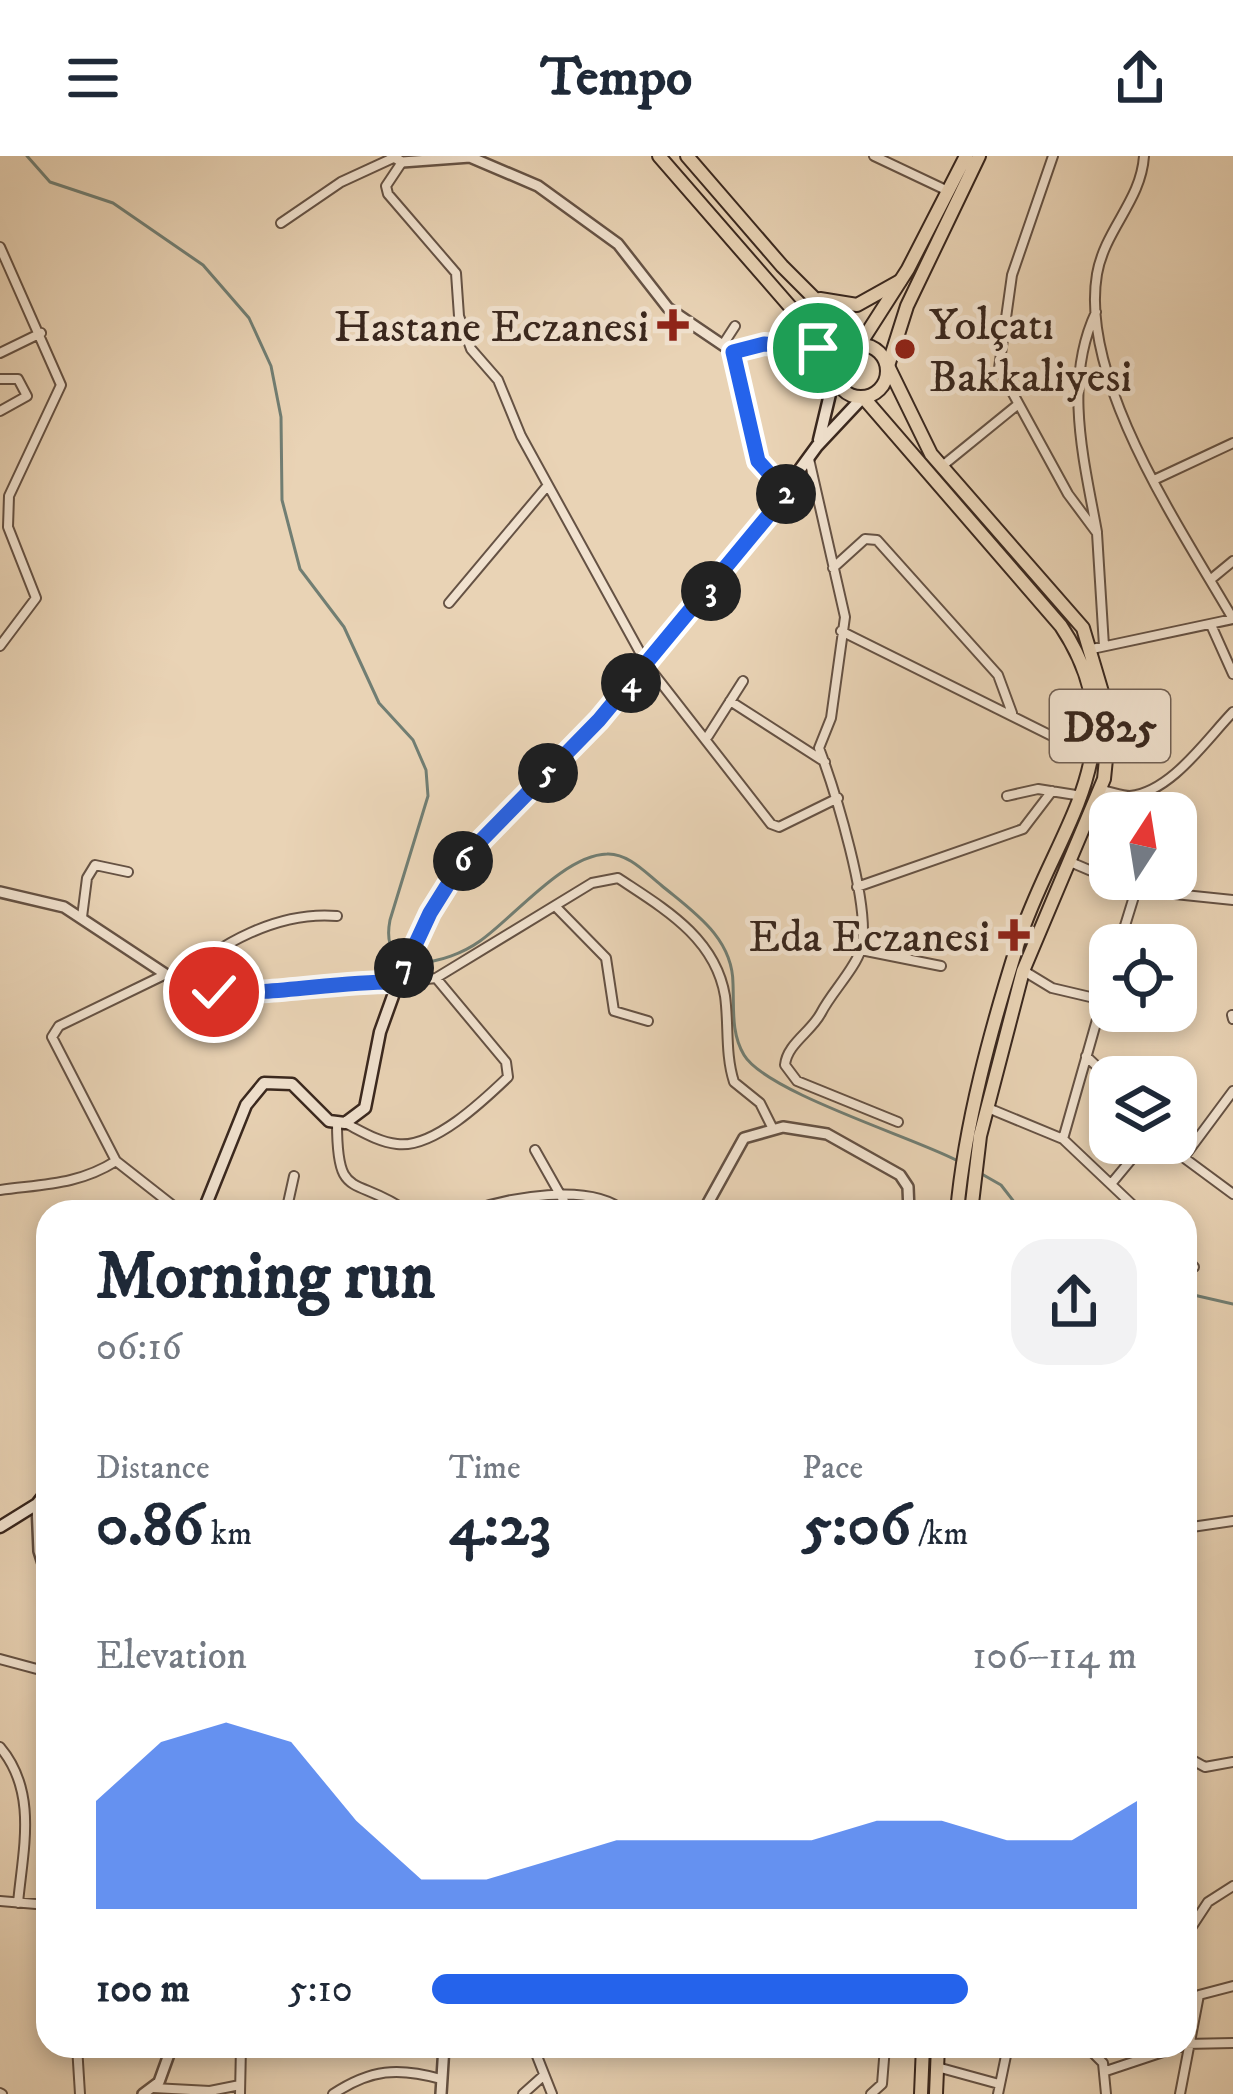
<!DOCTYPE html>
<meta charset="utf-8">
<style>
:root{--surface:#fff;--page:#f2f2f3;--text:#1f2937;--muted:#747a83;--accent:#2563eb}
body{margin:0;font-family:"IM FELL DW Pica",serif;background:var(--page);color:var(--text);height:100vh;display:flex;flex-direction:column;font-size:45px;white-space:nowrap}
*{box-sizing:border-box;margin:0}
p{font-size:39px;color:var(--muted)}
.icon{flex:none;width:66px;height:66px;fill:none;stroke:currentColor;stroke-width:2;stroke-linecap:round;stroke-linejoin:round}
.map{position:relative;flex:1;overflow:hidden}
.details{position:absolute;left:36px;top:1044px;width:1161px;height:858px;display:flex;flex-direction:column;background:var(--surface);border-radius:36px;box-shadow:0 6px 18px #0003}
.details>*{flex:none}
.needle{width:78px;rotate:12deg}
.controls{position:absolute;left:1089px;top:636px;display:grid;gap:24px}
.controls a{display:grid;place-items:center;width:108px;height:108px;border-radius:24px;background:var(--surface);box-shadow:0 6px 18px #0003;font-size:60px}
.pin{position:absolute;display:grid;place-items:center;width:102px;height:102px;color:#fff;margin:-51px;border:6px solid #fff;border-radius:50%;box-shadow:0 3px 12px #0007}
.km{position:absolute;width:60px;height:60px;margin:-30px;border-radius:50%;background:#222;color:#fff;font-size:33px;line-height:60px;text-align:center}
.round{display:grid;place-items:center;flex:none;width:126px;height:126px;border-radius:36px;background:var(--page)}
.summary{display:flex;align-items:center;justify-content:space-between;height:204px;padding:0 60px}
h1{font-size:66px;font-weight:700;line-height:90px}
.figures{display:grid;grid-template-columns:repeat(3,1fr);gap:18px;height:204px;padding:12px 60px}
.figures div{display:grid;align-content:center}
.figures b{font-size:60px;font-weight:700}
.figures small{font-size:33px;font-weight:400}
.figures p{font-size:33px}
.chart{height:336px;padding:24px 60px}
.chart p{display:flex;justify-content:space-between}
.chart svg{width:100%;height:216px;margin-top:12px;fill:var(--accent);opacity:.7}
ul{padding:0 60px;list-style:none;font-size:39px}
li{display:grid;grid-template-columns:192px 144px 1fr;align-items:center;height:90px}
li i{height:30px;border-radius:15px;background:var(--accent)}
header{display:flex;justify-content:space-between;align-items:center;height:156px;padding:0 60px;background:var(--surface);font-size:54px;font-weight:700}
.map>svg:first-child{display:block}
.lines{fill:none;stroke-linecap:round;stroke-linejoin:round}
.stream{stroke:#717e73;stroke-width:3}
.minor-casing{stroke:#655244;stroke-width:12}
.tertiary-casing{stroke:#655244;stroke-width:14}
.secondary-casing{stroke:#39271e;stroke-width:15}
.primary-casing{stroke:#39271e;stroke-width:16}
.trunk-casing{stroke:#39271e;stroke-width:16}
.minor{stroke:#f1e2cf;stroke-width:8}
.tertiary{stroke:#f1e2cf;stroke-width:9}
.secondary{stroke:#f1e2cf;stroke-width:10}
.primary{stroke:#e9d3b5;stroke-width:12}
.trunk{stroke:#e9d3b5;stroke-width:12}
.route-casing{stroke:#fff;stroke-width:24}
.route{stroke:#2563eb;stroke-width:15}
.poi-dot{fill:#8f2418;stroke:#f1e2cf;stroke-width:4.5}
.labels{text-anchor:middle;stroke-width:10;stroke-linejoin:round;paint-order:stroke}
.shield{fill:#f1e2cf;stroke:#705f53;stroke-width:3}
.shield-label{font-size:42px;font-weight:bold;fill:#39271e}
.poi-label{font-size:45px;fill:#39271e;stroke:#f1e2cf;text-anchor:end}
</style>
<header><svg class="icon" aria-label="menu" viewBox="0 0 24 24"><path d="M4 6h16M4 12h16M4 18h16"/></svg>Tempo<svg class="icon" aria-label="share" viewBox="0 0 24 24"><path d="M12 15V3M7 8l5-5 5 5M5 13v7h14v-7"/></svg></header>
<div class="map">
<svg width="1233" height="1938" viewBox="0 0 1233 1938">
<rect width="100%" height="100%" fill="#e9d3b5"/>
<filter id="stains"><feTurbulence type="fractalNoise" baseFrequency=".00167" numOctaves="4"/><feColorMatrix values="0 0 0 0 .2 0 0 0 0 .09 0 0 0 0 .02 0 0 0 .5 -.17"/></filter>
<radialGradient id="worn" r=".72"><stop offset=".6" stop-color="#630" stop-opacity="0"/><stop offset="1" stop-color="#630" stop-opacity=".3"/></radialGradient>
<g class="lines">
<path class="stream" d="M27,0L50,26L113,47L203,109L249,162L271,210L281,261L282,344L300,413L344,471L379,547L413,584L426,614L428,640L390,764C378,826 448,808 480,785C513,762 564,699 607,698C628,697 646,717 661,729C692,755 733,781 733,828C734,853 731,877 744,899C766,936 912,981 956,1004
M980,1017L1001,1029L1022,1056
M1185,1137L1233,1148"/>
<defs>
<path id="minor" d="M874,0L948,35
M1053,0L1012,119L999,212L1068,338L1097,377L1104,490
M402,6L386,30L388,38L456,117L459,160L471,193L498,224L521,280L647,509L771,668L779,671L838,642
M281,67L341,26L393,2
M0,91L61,229L9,340L8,371L36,442L0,490
M1096,156C1063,226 1084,304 1097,376
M724,187L735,170
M733,196L764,188L818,192
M0,197L41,177
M0,223H18L27,240L0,255
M809,303L845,461L831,562L819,592C834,632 872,752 861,793C855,813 831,837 821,857C811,876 787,888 785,909L797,925L898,966
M941,311L1016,250
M1156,323L1233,287
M833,412L865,383L877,384L998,519L1012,557
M1210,424L1233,405
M449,447L548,329
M1211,469L1233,518
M841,475L1092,600
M1092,493L1233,463C1181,373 1079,224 1097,118C1105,73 1141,45 1144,0
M730,545L825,606
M708,580L743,525
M1101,634C1108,635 1123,640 1130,640C1171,636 1206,584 1233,556
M1007,640L1038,633L1082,640
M1068,705L1136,734L1233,744
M857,731L1023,673L1052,635
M557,752L606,802L614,855L648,865
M82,761L87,722L95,709L128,716
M1119,789L1136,734
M861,794L941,810
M1024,815L1052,832L1103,844
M162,820L59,870L52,881L116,1005L181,1056
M399,826L436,822L592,727L618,722C663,752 715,781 725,840C729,869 725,898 734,926L760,947L773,973
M177,827C218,787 279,755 337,760
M1232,859L1233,863
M1086,900L1110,923
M988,952L1063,983L1140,1056
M337,967C337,1047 354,1018 408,1056
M345,967C361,975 378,986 397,988C433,993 484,944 508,921L506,906L436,822
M1063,983L1110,818
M1164,987L1233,1038
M535,994L570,1056
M1184,1001L1233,935
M1111,1028L1145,987
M0,1034C43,1028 78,1029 116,1005
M286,1056L294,1020
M467,1056C507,1042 590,1025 625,1056
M1185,1101L1194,1111
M1185,1372L1233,1365
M0,1503L48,1516
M0,1591C38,1636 23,1693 18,1747
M1185,1600L1205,1611L1233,1606
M0,1745L48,1749
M1185,1781L1208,1746L1233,1730
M1185,1888L1233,1887
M77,1890L80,1938
M533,1890L552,1938
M883,1890L922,1891
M1086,1890L1103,1907L1106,1938
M535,1896L563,1890
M937,1911L999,1928
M1106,1915L1181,1890
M153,1932L210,1935L240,1929
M0,1937L2,1938
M240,1938L241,1890
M333,1938C371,1913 398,1911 441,1923
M523,1938L542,1921
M871,1938L882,1928L885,1891
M998,1938L1008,1890
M1180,1938L1199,1839L1233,1830"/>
<path id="tertiary" d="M392,0L402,6L470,1L538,30L618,88L668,152L733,196L758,305L787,337
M0,736L64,751L185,831L271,837L339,826H398
M703,1056L744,982L783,971L827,978L900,1019L908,1031L909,1056
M37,1348L39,1395L48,1423
M143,1938L159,1926L172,1890
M441,1938L444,1890"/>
<path id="secondary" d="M819,284L835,217
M203,1056L246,949L264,927L292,928L329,965L345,967L365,952L380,876L398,826L430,757L465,702L599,564L708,439L817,290L863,241
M48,1209V1214
M0,1371L37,1348L48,1334"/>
<path id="primary" d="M860,188L908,113L966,0
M888,210L907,150L979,0"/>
<path id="trunk" d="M659,0L793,154L835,217
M687,0L782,110L860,188
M820,143L857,149L900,125
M835 215a26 26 0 1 1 52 0a26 26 0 1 1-52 0Z
M888,210L931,298L1083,472L1110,563L1104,623L1023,815L980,980L971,1056
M863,241L1061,470C1142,592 1054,673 1018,787C991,873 965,967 957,1056
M921,1938L923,1890
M936,1938L938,1890"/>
</defs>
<use href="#minor" class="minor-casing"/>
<use href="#tertiary" class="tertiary-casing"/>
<use href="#secondary" class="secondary-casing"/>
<use href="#primary" class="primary-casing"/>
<use href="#trunk" class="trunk-casing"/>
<use href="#minor" class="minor"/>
<use href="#tertiary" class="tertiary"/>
<use href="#secondary" class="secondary"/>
<use href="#primary" class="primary"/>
<use href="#trunk" class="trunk"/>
</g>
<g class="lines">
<defs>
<path id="route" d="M214,836C277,839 336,825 398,826L430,757L465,701L599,564L787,337L758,305L733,196L764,188L818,192"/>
</defs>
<use href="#route" class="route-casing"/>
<use href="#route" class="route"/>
</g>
<g class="poi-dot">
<path d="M667 151h12v12h12v12h-12v12h-12v-12h-12v-12h12z"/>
<circle cx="905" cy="193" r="12"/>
<path d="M1008 761h12v12h12v12h-12v12h-12v-12h-12v-12h12z"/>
</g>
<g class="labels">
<rect class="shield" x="1050" y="534" width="120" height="72" rx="9"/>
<g class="shield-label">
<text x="1110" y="585">D825</text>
</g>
<g class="poi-label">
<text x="929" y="183" text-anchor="start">Yolçatı<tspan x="929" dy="52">Bakkaliyesi</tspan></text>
<text x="649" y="185">Hastane Eczanesi</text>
<text x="990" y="795">Eda Eczanesi</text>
</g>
</g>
<rect width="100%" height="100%" filter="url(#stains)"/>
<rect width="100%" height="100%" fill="url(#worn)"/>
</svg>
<div class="controls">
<a><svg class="needle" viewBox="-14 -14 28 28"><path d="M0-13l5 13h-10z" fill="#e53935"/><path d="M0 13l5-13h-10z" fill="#747a83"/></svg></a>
<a><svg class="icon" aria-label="locate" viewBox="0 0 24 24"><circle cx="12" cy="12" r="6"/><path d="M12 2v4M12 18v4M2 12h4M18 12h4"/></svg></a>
<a><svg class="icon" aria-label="layers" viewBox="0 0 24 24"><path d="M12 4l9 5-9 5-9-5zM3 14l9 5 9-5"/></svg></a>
</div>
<div class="pin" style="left:818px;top:192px;background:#1e9e55"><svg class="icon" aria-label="arrive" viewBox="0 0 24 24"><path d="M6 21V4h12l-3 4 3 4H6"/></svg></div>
<div class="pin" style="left:214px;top:836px;background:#d93025"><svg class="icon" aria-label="check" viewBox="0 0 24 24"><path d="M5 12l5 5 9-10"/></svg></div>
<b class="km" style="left:786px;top:338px">2</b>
<b class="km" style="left:711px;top:435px">3</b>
<b class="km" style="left:631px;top:527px">4</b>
<b class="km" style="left:548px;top:617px">5</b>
<b class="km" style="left:463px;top:705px">6</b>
<b class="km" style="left:404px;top:812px">7</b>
<section class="details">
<div class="summary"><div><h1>Morning run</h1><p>06:16</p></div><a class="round"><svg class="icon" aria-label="share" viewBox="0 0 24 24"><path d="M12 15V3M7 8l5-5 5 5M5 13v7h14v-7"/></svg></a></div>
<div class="figures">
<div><p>Distance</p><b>0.86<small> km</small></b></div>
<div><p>Time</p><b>4:23</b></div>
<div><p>Pace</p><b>5:06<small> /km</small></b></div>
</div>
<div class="chart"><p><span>Elevation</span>106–114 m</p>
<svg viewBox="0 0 160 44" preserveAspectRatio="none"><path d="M0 44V22L10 10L20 6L30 10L40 26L50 38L60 38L70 34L80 30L90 30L100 30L110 30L120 26L130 26L140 30L150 30L160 22V44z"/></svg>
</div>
<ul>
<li><b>100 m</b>5:10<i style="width:76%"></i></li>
</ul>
</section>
</div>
